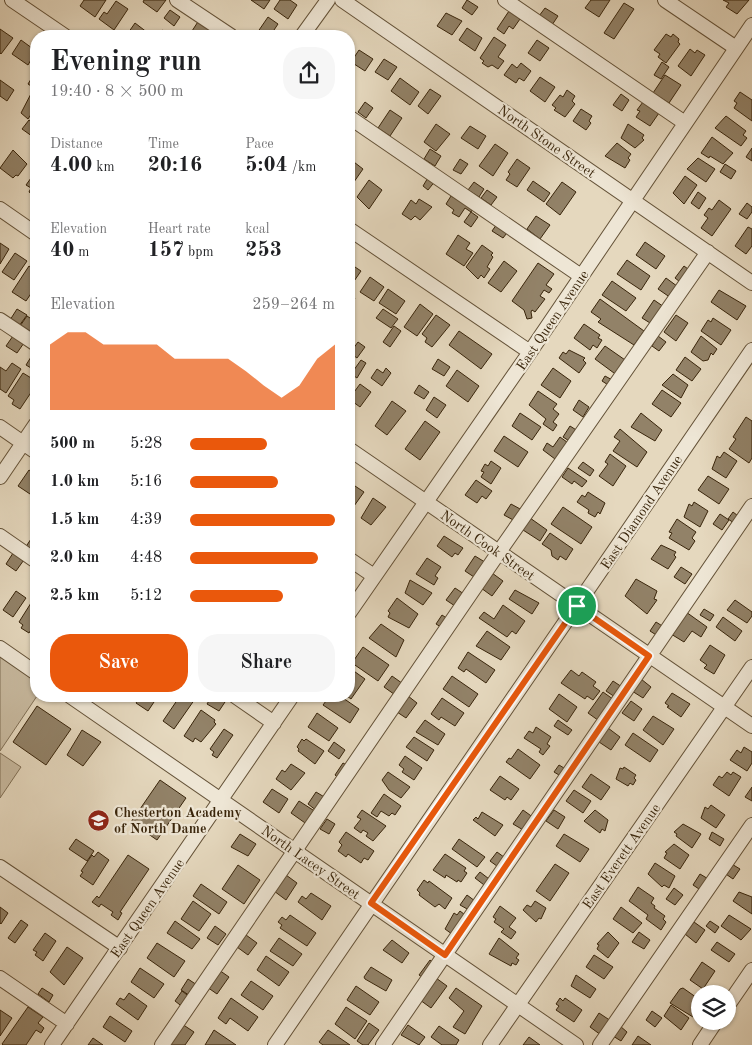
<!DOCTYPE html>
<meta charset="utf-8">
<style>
:root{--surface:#fff;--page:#f6f6f6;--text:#202124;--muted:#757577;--accent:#ea580c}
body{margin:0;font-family:"Old Standard TT",serif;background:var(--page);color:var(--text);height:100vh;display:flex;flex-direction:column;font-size:19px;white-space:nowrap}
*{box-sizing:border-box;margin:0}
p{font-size:16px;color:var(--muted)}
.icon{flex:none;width:28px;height:28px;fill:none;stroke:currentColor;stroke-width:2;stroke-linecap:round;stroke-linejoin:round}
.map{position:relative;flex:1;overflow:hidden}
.details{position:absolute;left:30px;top:30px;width:325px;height:672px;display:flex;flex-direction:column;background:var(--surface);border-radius:20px;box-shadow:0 1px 4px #0004}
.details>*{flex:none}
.buttons{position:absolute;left:691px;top:985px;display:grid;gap:10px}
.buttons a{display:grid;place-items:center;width:45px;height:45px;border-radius:50%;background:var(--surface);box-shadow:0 1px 4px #0004;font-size:25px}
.pin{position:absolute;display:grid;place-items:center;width:42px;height:42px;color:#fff;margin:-21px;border:2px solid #fff;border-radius:50%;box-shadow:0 1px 5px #0007}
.round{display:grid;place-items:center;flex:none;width:52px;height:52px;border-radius:20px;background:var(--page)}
.overview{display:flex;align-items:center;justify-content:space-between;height:85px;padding:0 20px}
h1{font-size:28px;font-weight:600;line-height:38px}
.figures{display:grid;grid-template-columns:repeat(3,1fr);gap:8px;height:85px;padding:5px 20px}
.figures div{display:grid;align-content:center}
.figures b{font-size:21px;font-weight:600}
.figures small{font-size:14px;font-weight:400}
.figures p{font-size:14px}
.chart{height:140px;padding:10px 20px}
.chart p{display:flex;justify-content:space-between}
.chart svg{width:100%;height:90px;margin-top:5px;fill:var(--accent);opacity:.7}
.action{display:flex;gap:10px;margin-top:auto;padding:10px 20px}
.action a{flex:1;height:58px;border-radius:20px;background:var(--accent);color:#fff;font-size:20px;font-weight:600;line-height:58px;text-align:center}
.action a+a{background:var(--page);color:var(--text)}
ul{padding:0 20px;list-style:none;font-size:16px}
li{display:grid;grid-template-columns:80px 60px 1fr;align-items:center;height:38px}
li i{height:12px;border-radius:6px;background:var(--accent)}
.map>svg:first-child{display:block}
.green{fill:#c8baa0;stroke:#807056}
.building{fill:#928268;stroke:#39250b}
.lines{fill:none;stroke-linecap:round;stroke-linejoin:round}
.minor-casing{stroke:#645238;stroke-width:16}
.minor{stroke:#eee6d5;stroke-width:14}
.route-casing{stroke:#fff;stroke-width:10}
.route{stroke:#ea580c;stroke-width:6}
.labels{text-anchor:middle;stroke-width:4.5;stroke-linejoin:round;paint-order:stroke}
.street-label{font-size:14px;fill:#39250b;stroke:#eee6d5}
.poi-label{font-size:14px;font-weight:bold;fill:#39250b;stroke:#eee6d5;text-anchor:start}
</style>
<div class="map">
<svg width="752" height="1045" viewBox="0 0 752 1045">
<rect width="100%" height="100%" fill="#e5d8be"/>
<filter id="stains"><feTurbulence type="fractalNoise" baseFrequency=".004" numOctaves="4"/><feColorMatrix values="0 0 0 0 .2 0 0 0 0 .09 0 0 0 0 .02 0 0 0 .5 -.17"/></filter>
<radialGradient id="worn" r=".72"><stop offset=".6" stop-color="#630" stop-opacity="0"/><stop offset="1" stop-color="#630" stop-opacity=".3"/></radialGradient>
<path class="green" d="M0,656L36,681L37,696L0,751Z
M0,753L21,767L0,798Z"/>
<path class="building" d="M84,0H106L95,17L80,6Z
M144,0H166L157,12L143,2Z
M251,0H270L264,9Z
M280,0H290L297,5L288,19L274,9Z
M467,0L478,7L472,15L462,8Z
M591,0H610L599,17L585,8Z
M723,0H749L737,14L726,7L729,3Z
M116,1L128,9L114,30L99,19L104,12L107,14Z
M624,3L634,9L614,39L604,33Z
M545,8L558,16L552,25L539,16Z
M170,10L180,17L174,26L164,18Z
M509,11L520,19L513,29L509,26L504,34L497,29Z
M446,13L462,21L452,35L437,26Z
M201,17L222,31L218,36H199L192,31Z
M268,17L278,24L270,36H255Z
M135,23L148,33L146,36H126Z
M467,28L482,38L475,51L459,40Z
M0,29L13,38L1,54L0,53Z
M162,30L171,36L158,35Z
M666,34L671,37L673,34L679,39L678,42L680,44L666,63L658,57L660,54L654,50Z
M494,37L506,45L498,57L504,61L498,69L492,65L488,67L482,63L484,61L480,58Z
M21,40L36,51L28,65L12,54Z
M537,40L549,48L540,61L528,53Z
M690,49L695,53L697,50L705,55L691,76L678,66Z
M359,50L373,59L365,71L351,62Z
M384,59L397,67L388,80L375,72Z
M662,62L669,67L661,79L654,75Z
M521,63L531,71L524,81L519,78L516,83L504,75L512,64L517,68Z
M36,71V107L28,119L21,113L34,88L28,84Z
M665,75L681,85L669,103L653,93Z
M540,77L555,87L545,102L530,91Z
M400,78L419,92L410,105L391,91Z
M0,80L14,90L7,101L0,96Z
M430,89L441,96L428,114L418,106Z
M567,90L575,96L572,101L575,104L565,117L554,110L556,108L552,105L560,95L563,97Z
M740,92L752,100V121L734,108L737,103L734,101Z
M621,94L629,100L622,111L613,105Z
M365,102L373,108L366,118L358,112Z
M643,102L659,113L650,126L636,117L640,111L637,110Z
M581,109L592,116L589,121L591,123L586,130L573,121Z
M390,110L402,118L390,136L378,128Z
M726,116L746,131L743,135L747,138L741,146L715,128Z
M29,120L36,125V139L22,129Z
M436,124L450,134L436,151L424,142Z
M628,124L644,135L642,138L644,140L635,148L621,138Z
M470,126L486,136L478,149L461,138Z
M712,137L733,153L723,164L710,156L709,158L701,153Z
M617,143L631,154L628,158L630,160L625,168L605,156Z
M495,144L508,153L493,176L479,166Z
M752,148V161L746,157Z
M430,149L441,156L435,166L424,159Z
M13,150L27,164L18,176L16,175L13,178L0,168Z
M698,158L715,169L706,182L687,169Z
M350,159L363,169L349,189V160Z
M460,159L468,164L461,174L453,170Z
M517,159L530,168L517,187L506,180L510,174L508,172Z
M725,164L736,171L731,179L720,172Z
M36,171V197L29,192L31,188L26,185Z
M429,176L436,180L428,190L423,186Z
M685,176L697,185L684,204L673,193Z
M369,180L382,190L369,209L357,197Z
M533,181L550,193L544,202L527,190Z
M474,182L484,189L479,197L468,190Z
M562,182L576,192L560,215L546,204Z
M487,190L497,197L491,205L481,198Z
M698,192L706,198L699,209L691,203Z
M459,194L475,205L471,212L465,208L459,217L452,213L454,210L446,204L451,196L456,199Z
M419,199L432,207L420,220L415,216L411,220L402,214L411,200L416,204Z
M719,200L731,209L712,236L701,228L708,218L704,215L709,208L712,210Z
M747,203L752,207V212L747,219L739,214Z
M471,212L478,217L471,227L464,222Z
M536,216L550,225L540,239L527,229Z
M499,221L510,229L503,238L492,231Z
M748,227L752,229V246L746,254L735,246Z
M458,235L470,243L466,249L473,253L464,266L446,254Z
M645,242L665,256L656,269L636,255Z
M0,243L9,249L0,264Z
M482,245L493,253L491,255L493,257L487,267L490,269L484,278L481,275L478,279L466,267Z
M15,253L27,261L14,280L2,272Z
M627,260L650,276L641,290L617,274Z
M504,261L517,271L501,292L488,283Z
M349,263L361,271L350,287L349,286Z
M538,263L554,274L546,285L552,289L549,293L544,290L540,296L545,299L535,312L532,310L531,312L532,318L527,319L524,310L512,301Z
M29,266L36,271V286L26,301L12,292Z
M684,266L692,272L684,285L675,278Z
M370,277L384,287L374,301L360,292Z
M666,278L681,289L674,300L658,289Z
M612,281L636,298L626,311L602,295Z
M388,289L405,301L396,314L379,303Z
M719,290L746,306L737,320L711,302Z
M349,294L355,298L349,307Z
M600,299L644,331L634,345L598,322L601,319L591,312Z
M654,300L667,309L655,326L642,318Z
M420,304L433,314L417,336L404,327Z
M17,309L27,315L19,326L10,320Z
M383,309L398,319L391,328L376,318Z
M436,315L450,325L432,347L425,342L427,338L422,334Z
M676,315L688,323L676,341L664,332Z
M27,316L36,322L30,333L20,326Z
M713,318L731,330L721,345L701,331L708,320L711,322Z
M584,324L600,335L598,338L602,340L597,348L593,345L590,350L574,338Z
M394,326L401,331L390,347L383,342Z
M459,331L492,354L481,369L449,345Z
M15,333L26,340L17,353L6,346Z
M658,336L666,342L659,351L652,346Z
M701,336L717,349L713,355L711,353L708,360L703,361L691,352Z
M358,342L365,347L357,358L350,353Z
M605,346L628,362L618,376L595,359Z
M36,349V371L26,365Z
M569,350L585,358L583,360L586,363L579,373L559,358L563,352L566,354Z
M685,357L701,369L692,381L676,370Z
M438,359L450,367L444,376L432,369Z
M361,360L366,363L357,378L351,374Z
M12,363L21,369L6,393L0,389V367L6,371Z
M386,368L391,373L382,386L371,378L377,369L383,373Z
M553,368L571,381L560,398L541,385Z
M457,370L479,386L468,402L446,386Z
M23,373L36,381V385L20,409L12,404L14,400L8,396Z
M673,374L688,385L681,398L662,385Z
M605,376L616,382L613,388L602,381Z
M360,384L371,392L360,407L349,399Z
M419,385L429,392L424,399L414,393Z
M662,390L681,403L671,417L652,404Z
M538,391L557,404L553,409L559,414L553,422L557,425L553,431L543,424L546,419L529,405Z
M434,397L446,405L437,418L426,410Z
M579,400L589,407L583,417L573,410Z
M392,401L406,411L387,435L375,426Z
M520,413L541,427L532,440L512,426Z
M641,413L662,430L655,441L631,427Z
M746,417L752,421V458L749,463L729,449L736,439L733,437Z
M425,421L440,432L420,460L405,449Z
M570,426L581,433L574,444L563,437Z
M620,429L647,452L637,467L613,451L620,441L614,437Z
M504,436L528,452L518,467L494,451Z
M560,437L571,445L559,462L543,450L547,443L553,447Z
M724,452L737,461L726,478L712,469L717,456L720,458Z
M610,454L626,466L613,486L599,476L608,464L605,462Z
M491,461L501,468L491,484L481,477L484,472L481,471L485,464L488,466Z
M583,462L594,470L590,476L578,468Z
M568,468L587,481L582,487L574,481L572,484L562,477Z
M29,470L36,475V486L30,494L18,486Z
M708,476L729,489L719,504L698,490Z
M476,480L492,491L486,499L482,496L477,503L465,495Z
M352,484L364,492L354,506L351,507L349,505V489Z
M588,492L605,503L600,514L598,512L595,517L588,513L589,510L577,502L582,495L585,497Z
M373,498L386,507L371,525L361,518Z
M694,502L708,511L700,527L684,517L689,504L692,506Z
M511,504L522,510L515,521L504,515Z
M563,507L592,527L581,544L551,524Z
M733,512L742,519L737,525L728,519Z
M720,514L729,520L722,530L713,524Z
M530,518L547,530L540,541L523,530Z
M677,519L696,532L692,538L695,541L689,550L669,538L672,533L669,532Z
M550,533L573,549L566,560L560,556L558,560L552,556L551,550L542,544Z
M444,536L463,548L458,555L455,553L452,557L437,546Z
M31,539L36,542V553L25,548Z
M661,545L676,552L674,555L676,557L668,569L651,559Z
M15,550L26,557L16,571L6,564Z
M475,556L488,564L477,579L465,571Z
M427,558L441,567L435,576L438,578L434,585L416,574Z
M681,567L692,574L685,584L674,577Z
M492,573L503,581L492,596L481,588Z
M636,579L657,591L654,599L657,600L647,614L625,596Z
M410,580L432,593L423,605L405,593Z
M455,588L467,596L458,608L446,600Z
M515,590L539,603L532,614L509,599Z
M16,591L26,598L13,617L3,610Z
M397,598L418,614L409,628L388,617L390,613L388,611Z
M735,600L752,612V616L747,623L727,610Z
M31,603L36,607V622L29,633L21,628L23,625L19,622Z
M503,605L525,621L516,634L512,631L507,637L479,618L484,612L494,619Z
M704,609L714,615L710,621L700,615Z
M686,612L707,627L701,637L692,631L684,642L671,634Z
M442,615L451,621L446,630L436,624Z
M723,617L742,631L735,641L716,627Z
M656,622L667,629L661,638L650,631Z
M381,624L404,640L396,657L369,638Z
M487,631L510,647L501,660L476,646Z
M710,645L725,655L714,674L704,668L707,665L700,660Z
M363,647L389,665L378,681L352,663Z
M468,652L495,670L486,683L466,669L464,672L458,668Z
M351,669L365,679L351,699L347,696H349V673Z
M571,670L579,676L582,672L596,682L593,686L600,691L593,700L587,696L585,699L561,683Z
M392,676L406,686L398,697L384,687Z
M452,676L478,694L469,707L443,689Z
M641,679L651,687L643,698L632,691Z
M613,681L625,689L618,699L606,691Z
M603,692L617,702L602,723L588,713Z
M672,693L690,704L681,717L667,707L669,706L665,703Z
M559,694L577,707L567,722L549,709Z
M141,696H158L148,711L136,703Z
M180,696H191L195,699L174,729L163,721Z
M212,696L225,702L219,711L207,704Z
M335,696H340L359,709L350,723L323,705L329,697L333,699Z
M408,696L417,703L406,718L397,712Z
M442,698L464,713L455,726L441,717L439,720L431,714Z
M631,701L642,709L634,721L622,713Z
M37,706L71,729L46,765L13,742Z
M201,710L215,720L214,722L216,724L201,742L195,738L193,742L184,736Z
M317,713L338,728L329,741L308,727Z
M653,716L674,729L663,745L643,730Z
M425,720L445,734L438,745L416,732Z
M558,720L572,730L568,735L554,726Z
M536,727L551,737L547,744L550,746L543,755L539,752L541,749L524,738L529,731L533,733Z
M608,728L620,737L611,750L599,742Z
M224,729L233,735L217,758L212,755L214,752L210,749Z
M82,730L101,742L83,766L67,755Z
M633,733L658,750L650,762L625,745Z
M414,737L434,750L427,761L406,747Z
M302,739L304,741L306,739L324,751L315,764L298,751L299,749L297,747Z
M334,742L345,750L339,759L328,751Z
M744,747L752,752V763L747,771L730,760L737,750L741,753Z
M518,749L540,765L530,779L506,762L509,758L511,759Z
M405,756L422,768L414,780L402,772L404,769L399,765Z
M343,763L350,767L341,780L335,775Z
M291,764L305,773L291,790L276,779L282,770L285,772Z
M559,765L569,771L564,778L554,772Z
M624,767L636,775L634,778L636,780L633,785L630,783L628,786L616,779L620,768L623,769Z
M388,772L410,787L401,798L389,790L382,780Z
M727,772L731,775L733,772L741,777L729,796L713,785L719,776L722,778Z
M591,774L610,787L601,800L582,787Z
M500,776L519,789L511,800L507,797L505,800L490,790Z
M160,780L186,798L157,840L131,822Z
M752,787V801L745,797Z
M272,789L288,799L279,813L263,802Z
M574,790L591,801L583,813L566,801Z
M316,792L326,798L317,811L308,804Z
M384,794L401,806L395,815L392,813L389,816L381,811L377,817L371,813Z
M299,801L316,812L308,825L291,813Z
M711,805L725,815L716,828L701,818L705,807L708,809Z
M362,810L386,826L373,841L366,836L368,833L363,830L361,833L354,828L361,819L357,817Z
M523,810L534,818L525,831L513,824Z
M554,810L565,817L558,829L546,821Z
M595,810L608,820L605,831L602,829L600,833L584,821Z
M482,812L503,825L495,836L473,820L476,817L478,819Z
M327,819L335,824L329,834L320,829Z
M683,824L701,834L692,848L676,836L677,834L674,832Z
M346,832L374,851L368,860L364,858L361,863L348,854L346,857L338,851L342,845L339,842Z
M712,832L724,839L720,846L709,839Z
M240,834L256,844L248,856L231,847Z
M564,834L589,849L580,862L556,846Z
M76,839L94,851L87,861L69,849Z
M459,839L485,857L477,867L452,849Z
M674,844L689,855L680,869L664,858L667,853L665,852Z
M98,852L109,860L93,885L80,876L83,872L81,871L92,855L94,857Z
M497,852L508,860L501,869L490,861Z
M445,854L466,868L464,871L467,873L461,882L458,880L457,882L446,875L445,878L433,870Z
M128,855L149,869L120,912L122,913L118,920L111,915L113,912L101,904L99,907L92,902L97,896L99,898Z
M655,863L675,876L669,888L664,885L662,887L648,874Z
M730,863L740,869L733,879L723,872Z
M555,864L569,873L550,901L536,891Z
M238,865L260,880L244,904L222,889Z
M480,872L493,882L488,888L475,878Z
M700,874L710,880L702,891L693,885Z
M286,875L297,883L286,900L274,891Z
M424,880L428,883L429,881L452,898L445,909L439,904L435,907L419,895L420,893L417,890Z
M201,884L227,902L219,914L193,896Z
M638,887L654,898L651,903L655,906L654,908L665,916L663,919L666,922L661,930L646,919L648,915L629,901Z
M674,888L683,895L675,905L666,899Z
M739,892L752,897V914L733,901Z
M311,893L331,906L322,920L298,902L302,896L306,899Z
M467,895L475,901L469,910L460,905Z
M193,901L211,914L199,931L181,919Z
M535,901L546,908L541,919L539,918L536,922L523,910L527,905L531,907Z
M500,906L516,918L509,927L516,932L511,939L501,932L504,929L494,922L496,919L493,917Z
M0,907L8,913L1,924L0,923Z
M621,907L642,923L633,933L613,919Z
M460,911L469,918L456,937L445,929L454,913L457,915Z
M290,915L316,933L307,946L280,928L282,925L278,922L282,917L286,920Z
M729,915L751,929L741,940L721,926Z
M21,920L28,925L15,943L8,938Z
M175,921L200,939L192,949L167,933Z
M710,921L719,927L715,933L706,926Z
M694,922L705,930L696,943L685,934Z
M215,926L226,934L218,945L207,938Z
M608,932L619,943L608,958L597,949L599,945L597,944Z
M639,932L650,940L644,949L632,942Z
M45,933L56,941L43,961L35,955L37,952L33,950Z
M246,935L257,943L248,955L237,947Z
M279,938L302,954L293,966L270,951Z
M499,938L519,954L516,958L519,960L516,965L512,963L511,966L489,954Z
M392,940L409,953L402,963L383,950Z
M717,942L735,954L729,962L711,950Z
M157,943L185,961L174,977L147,958Z
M67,947L83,958L64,985L50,972Z
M594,955L613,967L604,979L586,967Z
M266,956L289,972L279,986L257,970Z
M430,960L436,965L426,980L419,975Z
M702,962L715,971L703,989L690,980Z
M371,967L392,980L386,991L365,979L364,977Z
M140,968L164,984L154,998L131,982Z
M219,970L229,977L217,994L207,987Z
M576,975L596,989L590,998L571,986Z
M436,978L447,986L431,1008L420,1000Z
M188,979L200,987L192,997L181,990Z
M251,981L273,996L263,1010L241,995Z
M356,986L379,1002L370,1015L347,1000Z
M42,988L53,995L49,1002L38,994Z
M456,988L482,1006L465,1034L453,1027L464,1011L449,998Z
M683,988L700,1000V1007L693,1017L670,1003L680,989Z
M182,991L191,998L184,1008L175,1001Z
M129,993L147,1006L138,1020L116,1004L120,998L124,1000Z
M231,998L258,1017L248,1031L230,1018L226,1024L218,1018Z
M560,998L563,1001L565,998L582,1010L574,1022L556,1010L559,1006L556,1004Z
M671,1005L689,1018L681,1030L664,1016Z
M28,1007L43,1017L38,1023L44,1028L41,1033L36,1030L26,1045H3L2,1044Z
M346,1007L367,1021L355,1039L335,1024Z
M0,1010L12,1018L0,1036Z
M652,1011L662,1018L655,1027L646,1020Z
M599,1013L611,1021L601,1035L590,1027Z
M110,1016L132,1031L125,1042L103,1027Z
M369,1023L379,1030L368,1045H363L357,1041Z
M182,1024L194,1032L185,1045H168Z
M408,1025L425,1037L419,1045L401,1035Z
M439,1026L459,1040L456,1045H442L431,1037Z
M620,1026L627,1032L621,1041L613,1036Z
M214,1030L236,1045H205Z
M328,1030L350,1045H323L319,1042Z
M638,1036L651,1045H632Z
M529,1037L540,1045H523Z
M93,1038L103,1045H88Z"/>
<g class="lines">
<defs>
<path id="minor" d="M12,0L65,36
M177,0L231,36
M342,0L752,283
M505,0L685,123
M665,0L736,48
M302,36L328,0
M349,117L581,276
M0,209L36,234
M349,229L530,352
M0,320L36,344
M0,427L36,452
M349,449L752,726
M0,477L36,424
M0,536L36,561
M349,559L374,576
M349,613L530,352L752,25
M0,648L36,673
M70,696L576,1045
M235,696L274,723
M0,867L120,948
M0,978L67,1024
M728,1005L752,970
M52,1045L292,696
M162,1045L499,552L708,252
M275,1045L752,350
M383,1045L752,506
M490,1045L752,667
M600,1045L752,825
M700,1045L716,1021"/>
</defs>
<use href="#minor" class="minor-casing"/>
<use href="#minor" class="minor"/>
</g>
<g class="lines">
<defs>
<path id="route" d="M577,606L649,656L445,955L371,903Z"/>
</defs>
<use href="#route" class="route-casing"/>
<use href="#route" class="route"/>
</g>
<defs>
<symbol id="school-disc" viewBox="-11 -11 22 22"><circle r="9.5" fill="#8f2418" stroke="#eee6d5"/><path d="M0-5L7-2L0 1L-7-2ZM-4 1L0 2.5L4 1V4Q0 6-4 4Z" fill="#fff"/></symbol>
</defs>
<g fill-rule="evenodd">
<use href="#school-disc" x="86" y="808" width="25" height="25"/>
</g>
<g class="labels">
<g class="street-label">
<text transform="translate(547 141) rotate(35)" y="5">North Stone Street</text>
<text transform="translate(552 320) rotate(-56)" y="5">East Queen Avenue</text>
<text transform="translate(641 512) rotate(-56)" y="5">East Diamond Avenue</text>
<text transform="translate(488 545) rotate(35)" y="5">North Cook Street</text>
<text transform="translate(621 856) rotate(-55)" y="5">East Everett Avenue</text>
<text transform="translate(311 862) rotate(35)" y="5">North Lacey Street</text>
<text transform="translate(147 908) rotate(-55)" y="5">East Queen Avenue</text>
</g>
<g class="poi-label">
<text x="114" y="817">Chesterton Academy<tspan x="114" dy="16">of North Dame</tspan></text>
</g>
</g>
<rect width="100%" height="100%" filter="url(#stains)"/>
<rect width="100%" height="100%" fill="url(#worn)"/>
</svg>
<div class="buttons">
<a><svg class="icon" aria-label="layers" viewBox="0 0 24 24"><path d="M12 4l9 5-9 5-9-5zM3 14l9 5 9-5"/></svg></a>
</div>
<div class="pin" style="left:577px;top:606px;background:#1e9e55"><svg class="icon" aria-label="arrive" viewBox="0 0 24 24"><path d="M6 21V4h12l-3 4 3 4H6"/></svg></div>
<section class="details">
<div class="overview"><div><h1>Evening run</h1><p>19:40 · 8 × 500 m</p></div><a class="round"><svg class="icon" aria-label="share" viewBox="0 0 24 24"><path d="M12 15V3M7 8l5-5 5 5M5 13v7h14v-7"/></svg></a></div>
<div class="figures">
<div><p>Distance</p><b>4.00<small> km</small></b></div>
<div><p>Time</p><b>20:16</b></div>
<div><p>Pace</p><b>5:04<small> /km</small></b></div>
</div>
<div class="figures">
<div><p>Elevation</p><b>40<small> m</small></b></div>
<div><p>Heart rate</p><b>157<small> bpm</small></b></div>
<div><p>kcal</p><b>253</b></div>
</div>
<div class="chart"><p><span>Elevation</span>259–264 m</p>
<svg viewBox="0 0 160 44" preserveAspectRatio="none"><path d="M0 44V12L10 6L20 6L30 12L40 12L50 12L60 12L70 19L80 19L90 19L100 19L110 25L120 32L130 38L140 32L150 19L160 12V44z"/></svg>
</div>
<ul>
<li><b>500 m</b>5:28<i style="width:53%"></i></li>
<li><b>1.0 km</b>5:16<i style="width:61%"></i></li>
<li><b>1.5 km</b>4:39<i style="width:100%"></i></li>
<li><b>2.0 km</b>4:48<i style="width:88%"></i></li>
<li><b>2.5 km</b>5:12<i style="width:64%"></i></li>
</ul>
<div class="action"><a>Save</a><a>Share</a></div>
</section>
</div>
